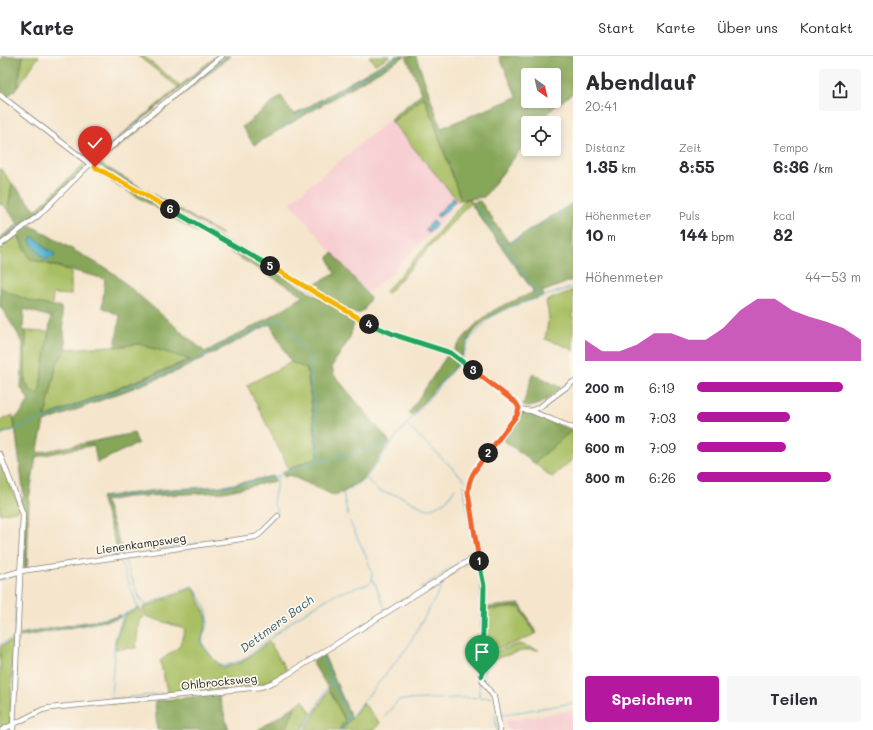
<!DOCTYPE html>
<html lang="de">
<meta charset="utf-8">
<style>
:root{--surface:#fff;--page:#f7f7f7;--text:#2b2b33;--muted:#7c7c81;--line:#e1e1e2;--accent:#b5179e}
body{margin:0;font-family:Mali,sans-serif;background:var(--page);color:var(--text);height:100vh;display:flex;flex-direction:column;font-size:15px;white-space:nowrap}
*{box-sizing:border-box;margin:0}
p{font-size:13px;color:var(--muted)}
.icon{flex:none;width:22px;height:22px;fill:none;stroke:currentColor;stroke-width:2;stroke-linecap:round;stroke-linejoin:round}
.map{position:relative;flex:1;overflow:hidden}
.sheet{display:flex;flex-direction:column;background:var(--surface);width:300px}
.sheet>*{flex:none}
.needle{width:26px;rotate:146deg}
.buttons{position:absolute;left:521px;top:12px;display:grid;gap:8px}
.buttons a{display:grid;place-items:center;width:40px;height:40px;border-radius:4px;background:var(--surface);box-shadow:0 2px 6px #0003;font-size:20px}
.pin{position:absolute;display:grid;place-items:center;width:34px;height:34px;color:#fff;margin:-41px -17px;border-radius:50% 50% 50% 0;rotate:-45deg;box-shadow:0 0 4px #0007}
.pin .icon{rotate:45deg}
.km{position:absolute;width:20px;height:20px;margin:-10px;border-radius:50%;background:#222;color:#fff;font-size:11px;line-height:20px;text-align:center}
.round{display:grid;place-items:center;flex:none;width:42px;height:42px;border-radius:4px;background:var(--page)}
.head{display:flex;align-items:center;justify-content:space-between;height:68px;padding:0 12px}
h1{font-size:22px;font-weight:700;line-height:30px}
.stats{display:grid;grid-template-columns:repeat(3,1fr);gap:6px;height:68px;padding:4px 12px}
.stats div{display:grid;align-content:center}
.stats b{font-size:17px;font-weight:700}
.stats small{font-size:11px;font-weight:400}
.stats p{font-size:11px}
.chart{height:112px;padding:8px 12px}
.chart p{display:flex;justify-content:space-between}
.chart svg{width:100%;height:72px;margin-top:4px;fill:var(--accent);opacity:.7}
.primary-button{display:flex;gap:8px;margin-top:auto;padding:8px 12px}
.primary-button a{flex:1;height:46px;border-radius:4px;background:var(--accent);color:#fff;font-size:16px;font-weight:700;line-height:46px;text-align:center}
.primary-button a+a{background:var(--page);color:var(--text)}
ul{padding:0 12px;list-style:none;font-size:13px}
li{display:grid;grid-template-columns:64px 48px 1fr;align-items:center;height:30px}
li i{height:10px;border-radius:5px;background:var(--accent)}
header{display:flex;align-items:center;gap:24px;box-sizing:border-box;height:56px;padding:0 20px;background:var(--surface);border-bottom:1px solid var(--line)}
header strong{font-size:19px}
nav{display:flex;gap:22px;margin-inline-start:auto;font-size:14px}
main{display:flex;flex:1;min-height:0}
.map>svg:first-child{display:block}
.built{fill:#f7cfd3}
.green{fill:#a9bf63;stroke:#626e40}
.forest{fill:#86a659;stroke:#51613a;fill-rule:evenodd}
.water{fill:#4cadcb;stroke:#346474}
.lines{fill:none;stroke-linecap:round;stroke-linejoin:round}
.stream{stroke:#4cadcb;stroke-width:1}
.minor-casing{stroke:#888074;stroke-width:6}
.minor{stroke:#fff;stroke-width:4.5}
.split-1-casing{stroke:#fff;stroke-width:8}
.split-2-casing{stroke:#fff;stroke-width:8}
.split-3-casing{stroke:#fff;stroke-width:8}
.split-4-casing{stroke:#fff;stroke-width:8}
.split-5-casing{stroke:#fff;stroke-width:8}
.split-6-casing{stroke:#fff;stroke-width:8}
.split-7-casing{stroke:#fff;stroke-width:8}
.split-1{stroke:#22a559;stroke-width:5}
.split-2{stroke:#f0652b;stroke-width:5}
.split-3{stroke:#f0652b;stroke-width:5}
.split-4{stroke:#22a559;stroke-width:5}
.split-5{stroke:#f5b400;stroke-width:5}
.split-6{stroke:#22a559;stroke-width:5}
.split-7{stroke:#f5b400;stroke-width:5}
.labels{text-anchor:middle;stroke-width:3.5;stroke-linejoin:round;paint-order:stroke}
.street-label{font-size:11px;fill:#1c1c1c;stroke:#fbf7ec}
.water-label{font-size:12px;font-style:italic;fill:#325d6b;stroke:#fbf7ec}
</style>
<header>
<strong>Karte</strong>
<nav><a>Start</a><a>Karte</a><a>Über uns</a><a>Kontakt</a></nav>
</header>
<main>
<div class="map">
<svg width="573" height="674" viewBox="0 0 573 674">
<rect width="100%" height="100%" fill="#fbf7ec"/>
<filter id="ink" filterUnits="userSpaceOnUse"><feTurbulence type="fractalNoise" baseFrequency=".025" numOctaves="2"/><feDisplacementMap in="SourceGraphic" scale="8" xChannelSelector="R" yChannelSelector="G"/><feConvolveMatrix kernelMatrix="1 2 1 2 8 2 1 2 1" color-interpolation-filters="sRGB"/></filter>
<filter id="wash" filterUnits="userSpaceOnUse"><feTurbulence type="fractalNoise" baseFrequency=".012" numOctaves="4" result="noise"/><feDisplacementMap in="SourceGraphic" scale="16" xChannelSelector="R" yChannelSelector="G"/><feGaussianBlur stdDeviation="0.9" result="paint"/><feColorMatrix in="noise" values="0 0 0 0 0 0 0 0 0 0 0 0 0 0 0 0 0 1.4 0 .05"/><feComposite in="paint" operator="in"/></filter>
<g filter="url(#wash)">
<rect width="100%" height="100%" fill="#f5e5cc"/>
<path class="built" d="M390,63L458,145L429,181H426L390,219L366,238L290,146Z
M573,654V674H509L504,665Z"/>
<path class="green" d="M23,0H39L17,32Z
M138,0H143L181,30L179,32Z
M369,0H390L375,8Z
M424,41L436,73L461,144L458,145L392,66Z
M0,112L12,127L8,154L2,148L0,149Z
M470,143V147L387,238L385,236L430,186L465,144Z
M18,179L30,203L71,215V239L53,238L52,250C33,249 17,240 0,232V192Z
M573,234V295L570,292L545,283L549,261L546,245Z
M26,275L49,276L39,338L31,335L25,326Z
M139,288L191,303L45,361L57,307L66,293Z
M291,306L307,313L318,400L289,413L247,329Z
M13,359L15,373L0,378V365Z
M572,374L573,375V403L552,421L534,407Z
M0,410H3L20,454L0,458Z
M191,532L195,534L207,562L201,587L217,607L223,612L242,606L269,586L287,614L272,624L261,629L168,638L160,605L179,591L185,573L146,560L143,552Z
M520,551L535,578C522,584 499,595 485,593L487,554Z
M140,552L144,561L139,564L136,592L115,593L116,583L125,559Z
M120,559L121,561L116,563L20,581V578L115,561Z
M13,584L10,667L0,672V591Z
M519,588L539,594H526L485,605V599Z
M329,633L345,665L339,674H305Z
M303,644L311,657L302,674H286L295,650Z
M363,647L380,667L374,674H342Z"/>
<path class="forest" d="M4,0H23L17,32L8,41L0,35V5Z
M216,0H220L92,104L90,105Z
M225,0H230L99,107L223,179H222L96,108L97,106Z
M396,0H405L254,89L242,71L281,40L294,59Z
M406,0H416L441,72L517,41L499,0H573V37L554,51L541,67H528V84L484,141L461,144L436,73L424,41L392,66L390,63L422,37ZM528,19H554V45H528Z
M84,108V111L37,157L0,186V182L18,168L8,154L12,127L36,154Z
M91,111L219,183L355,263L350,282L332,310L334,319L390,386L364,422L342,437L333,439L289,419L284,421L282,416L318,400L307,313L291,306L270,268L180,314L44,366L37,397L134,377L138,387L97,407L94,389L36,401L29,443L27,513L24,512L25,457L19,442L24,441L14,363L21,357L29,344L21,332L23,287L20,283L18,278L0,250V232C21,242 38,249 61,251L66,293L57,307L45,361L191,304L139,288L115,291L120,260L102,251L105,223L30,203L18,179L30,169L112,216L205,296L267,263L304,240L89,112ZM24,253L51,261L39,338L31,335L25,326L26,275H23Z
M480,145L509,187L573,147V224L542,236L544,240C517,248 487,255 470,281C466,287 464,294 461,301L454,294C464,282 473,269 486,260C499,249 518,244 534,236L470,147Z
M333,197L370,242L364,254L358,257H354L309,231L335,218L328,201Z
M448,298L459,306L412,359L409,357Z
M533,317L561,332C550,341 540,351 526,351L523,349Z
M523,355L572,374L534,407L502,383Z
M273,420L275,425L224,436L127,441L105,445L123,497L119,499L101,441L158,434L224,430Z
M520,548L537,577L535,578L520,551L487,554V551Z
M324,599L351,661L342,674H339L345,664L327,630L312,606Z
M218,638L229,674H157L155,645Z
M295,650L286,674H258Z"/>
<path class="water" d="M452,143H454L455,146L442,159L438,161L436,159Z
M433,165L437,168L428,177L425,174Z
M32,181H34L41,186L45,192L54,197L55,200L46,204L42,201L30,185Z"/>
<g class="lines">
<path class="stream" d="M208,17L229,0
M188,25L202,13
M279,70L399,0
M91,104L144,61
M475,149L541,242
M0,184L26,164
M505,191L573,148
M462,302L470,283L490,262L510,251L573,231
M406,368L466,425
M0,379L179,312L277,263L282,264L284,266L312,305L311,309L309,313L320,406L388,388L390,389
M366,422L378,435L400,440L424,452L429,453L443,447L447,444L455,432
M103,443L157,436L224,431L272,422L320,404
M348,460L343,437L366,422L399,377L459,307
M262,472L278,456L273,447L278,420
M158,493L254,479L257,477
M120,504L138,552
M125,504L139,541L145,549
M463,511L477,503L481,528V543
M373,523L385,553
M0,524L15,519L18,521
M419,533L464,504L474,492L473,483L463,429
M143,550L192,530C198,534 210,558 208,566C207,572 201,581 203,587C205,596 216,606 223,610L243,604L296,562L335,538L368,528C370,527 371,526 372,524C376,516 354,476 350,466
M485,566L486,554
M19,580L116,562L139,551
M0,589L14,581
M321,600L347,657L348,663
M484,620L485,608
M13,623L16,550
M485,623L497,640L500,659L573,647
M479,641L481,559
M111,642L115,583L124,558
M112,643L163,638
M111,648L131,646
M495,659L497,674
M381,664L399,644L491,641
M303,674L332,624
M340,674L407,592L447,521"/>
</g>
</g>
<g filter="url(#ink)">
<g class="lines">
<defs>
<path id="minor" d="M0,39L90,108L221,181L363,265L398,280L451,297L516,347L519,353
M0,189L39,159L90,108L222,0
M519,353L531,355L573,372
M531,355L541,350L573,326
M0,398L23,458L13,674
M0,521L21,515L255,481L260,478L278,460
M2,674L42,654L50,652L261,631L274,626L290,617L478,499
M500,674L494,641L483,626L482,620L484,530L468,436L469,426L474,416L517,359L519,353"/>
</defs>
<use href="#minor" class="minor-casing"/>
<use href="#minor" class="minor"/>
</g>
</g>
<g class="lines" filter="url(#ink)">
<defs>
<path id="split-1" d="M479,505L484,530L482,620"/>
<path id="split-2" d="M479,505L468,436C469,419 478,410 488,397"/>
<path id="split-3" d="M473,314L516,347L519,352L517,359L488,397"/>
<path id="split-4" d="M369,268L398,280L451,297L473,314"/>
<path id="split-5" d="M270,210L369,268"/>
<path id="split-6" d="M170,153L270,210"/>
<path id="split-7" d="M95,111L170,153"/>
</defs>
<use href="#split-1" class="split-1-casing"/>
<use href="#split-2" class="split-2-casing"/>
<use href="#split-3" class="split-3-casing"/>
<use href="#split-4" class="split-4-casing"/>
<use href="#split-5" class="split-5-casing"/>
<use href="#split-6" class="split-6-casing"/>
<use href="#split-7" class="split-7-casing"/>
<use href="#split-1" class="split-1"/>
<use href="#split-2" class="split-2"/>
<use href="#split-3" class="split-3"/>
<use href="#split-4" class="split-4"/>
<use href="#split-5" class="split-5"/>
<use href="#split-6" class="split-6"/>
<use href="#split-7" class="split-7"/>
</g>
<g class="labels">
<g class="street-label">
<text transform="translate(141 488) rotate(-8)" y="4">Lienenkampsweg</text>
<text transform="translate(219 626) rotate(-6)" y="4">Ohlbrocksweg</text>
</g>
<g class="water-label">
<text transform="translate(277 568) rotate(-36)" y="4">Dettmers Bach</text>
</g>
</g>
</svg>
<div class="buttons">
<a><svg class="needle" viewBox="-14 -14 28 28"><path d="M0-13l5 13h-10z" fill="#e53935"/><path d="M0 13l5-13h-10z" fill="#7c7c81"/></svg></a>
<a><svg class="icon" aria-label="locate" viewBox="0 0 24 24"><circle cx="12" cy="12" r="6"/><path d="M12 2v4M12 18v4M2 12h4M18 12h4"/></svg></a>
</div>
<div class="pin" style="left:482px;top:620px;background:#1e9e55"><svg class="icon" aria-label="arrive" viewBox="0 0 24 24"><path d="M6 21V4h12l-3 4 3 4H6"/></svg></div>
<div class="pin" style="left:95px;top:111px;background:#d93025"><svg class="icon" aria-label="check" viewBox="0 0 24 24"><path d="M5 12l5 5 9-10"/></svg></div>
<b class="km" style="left:479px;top:505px">1</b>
<b class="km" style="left:488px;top:397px">2</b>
<b class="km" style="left:473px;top:314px">3</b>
<b class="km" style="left:369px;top:268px">4</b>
<b class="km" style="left:270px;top:210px">5</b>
<b class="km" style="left:170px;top:153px">6</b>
</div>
<section class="sheet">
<div class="head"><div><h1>Abendlauf</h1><p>20:41</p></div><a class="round"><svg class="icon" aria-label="share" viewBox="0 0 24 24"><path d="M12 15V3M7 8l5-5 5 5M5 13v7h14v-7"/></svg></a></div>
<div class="stats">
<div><p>Distanz</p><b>1.35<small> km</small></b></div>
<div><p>Zeit</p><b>8:55</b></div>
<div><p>Tempo</p><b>6:36<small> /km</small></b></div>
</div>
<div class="stats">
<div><p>Höhenmeter</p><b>10<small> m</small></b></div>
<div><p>Puls</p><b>144<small> bpm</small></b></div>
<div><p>kcal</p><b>82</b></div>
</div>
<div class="chart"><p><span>Höhenmeter</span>44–53 m</p>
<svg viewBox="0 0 160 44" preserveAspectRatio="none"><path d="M0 44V31L10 38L20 38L30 34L40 27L50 27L60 31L70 31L80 24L90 13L100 6L110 6L120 13L130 17L140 20L150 24L160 31V44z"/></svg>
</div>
<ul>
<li><b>200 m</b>6:19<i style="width:89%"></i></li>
<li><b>400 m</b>7:03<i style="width:57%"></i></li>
<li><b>600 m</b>7:09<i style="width:54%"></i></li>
<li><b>800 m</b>6:26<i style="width:82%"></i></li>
</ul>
<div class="primary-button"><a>Speichern</a><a>Teilen</a></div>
</section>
</main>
